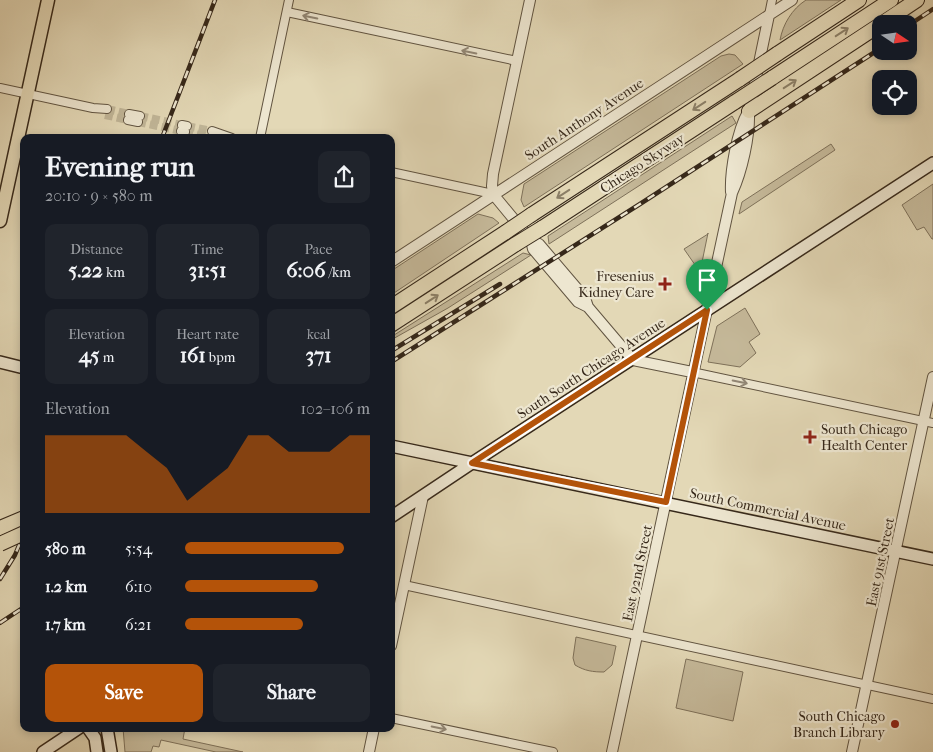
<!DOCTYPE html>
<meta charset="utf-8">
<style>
:root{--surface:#171b24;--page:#20242c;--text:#f1f3f6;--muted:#9ea1a6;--accent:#b45309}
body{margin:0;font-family:"IM FELL French Canon",serif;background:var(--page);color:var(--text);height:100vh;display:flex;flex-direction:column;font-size:19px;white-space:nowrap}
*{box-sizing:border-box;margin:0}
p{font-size:16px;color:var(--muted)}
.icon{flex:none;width:28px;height:28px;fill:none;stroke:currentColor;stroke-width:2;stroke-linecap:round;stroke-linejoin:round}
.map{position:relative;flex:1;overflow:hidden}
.panel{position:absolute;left:20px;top:134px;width:375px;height:598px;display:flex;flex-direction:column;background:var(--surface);border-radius:10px;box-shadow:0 2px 8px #0003}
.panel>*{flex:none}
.needle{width:32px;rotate:103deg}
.controls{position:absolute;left:872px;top:15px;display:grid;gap:10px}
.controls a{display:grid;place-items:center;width:45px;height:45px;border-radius:10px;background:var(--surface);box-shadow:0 2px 8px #0003;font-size:25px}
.pin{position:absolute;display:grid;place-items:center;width:42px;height:42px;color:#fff;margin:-51px -21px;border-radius:50% 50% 50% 0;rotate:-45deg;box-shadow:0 0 5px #0007}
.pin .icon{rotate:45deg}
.round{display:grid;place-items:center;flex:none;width:52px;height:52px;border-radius:10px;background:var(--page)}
.headline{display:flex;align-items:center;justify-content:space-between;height:85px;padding:0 25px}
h1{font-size:28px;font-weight:800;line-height:38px}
.metrics{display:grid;grid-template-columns:repeat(3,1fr);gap:8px;height:85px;padding:5px 25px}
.metrics div{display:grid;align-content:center;border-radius:10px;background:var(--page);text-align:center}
.metrics b{font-size:21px;font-weight:800}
.metrics small{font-size:14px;font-weight:400}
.metrics p{font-size:14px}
.chart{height:140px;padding:10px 25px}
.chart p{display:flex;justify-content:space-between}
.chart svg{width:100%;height:90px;margin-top:5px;fill:var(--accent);opacity:.7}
.cta{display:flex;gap:10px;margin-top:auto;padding:10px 25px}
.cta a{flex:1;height:58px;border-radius:10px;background:var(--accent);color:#fff;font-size:20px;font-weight:800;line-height:58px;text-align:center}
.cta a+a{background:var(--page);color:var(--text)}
ul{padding:0 25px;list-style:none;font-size:16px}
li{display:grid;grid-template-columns:80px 60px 1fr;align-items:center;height:38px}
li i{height:12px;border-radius:6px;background:var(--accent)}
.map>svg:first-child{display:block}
.green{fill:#c6ba9b;stroke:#7e715a}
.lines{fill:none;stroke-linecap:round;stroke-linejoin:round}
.minor-tunnel{stroke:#c0b597;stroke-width:8;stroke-dasharray:8 4;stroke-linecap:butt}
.minor-casing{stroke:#615441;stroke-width:10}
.tertiary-casing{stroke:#615441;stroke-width:12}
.secondary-casing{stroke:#36281a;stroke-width:14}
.primary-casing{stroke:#36281a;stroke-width:15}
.motorway-casing{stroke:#36281a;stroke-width:16}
.minor{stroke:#ede6d0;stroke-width:8}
.tertiary{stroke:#ede6d0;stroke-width:10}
.secondary{stroke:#ede6d0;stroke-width:11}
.primary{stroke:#e3d8b6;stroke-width:12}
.motorway{stroke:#e3d8b6;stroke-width:14}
.rail-casing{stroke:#36281a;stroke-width:4.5}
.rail{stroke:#ede6d0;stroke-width:2.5;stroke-dasharray:8;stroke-linecap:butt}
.motorway-bridge-casing{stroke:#36281a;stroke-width:16;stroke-linecap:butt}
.motorway-bridge{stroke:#e3d8b6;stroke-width:14}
.oneway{stroke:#928775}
.oneway2{stroke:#8c8068}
.route-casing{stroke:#fff;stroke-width:10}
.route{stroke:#b45309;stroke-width:6}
.poi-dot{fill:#8f2418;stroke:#ede6d0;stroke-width:2}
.labels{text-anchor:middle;stroke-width:4.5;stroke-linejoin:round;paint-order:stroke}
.street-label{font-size:14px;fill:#36281a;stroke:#ede6d0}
.poi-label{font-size:14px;fill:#36281a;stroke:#ede6d0;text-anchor:end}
</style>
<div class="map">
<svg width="933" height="752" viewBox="0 0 933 752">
<rect width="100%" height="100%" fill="#e3d8b6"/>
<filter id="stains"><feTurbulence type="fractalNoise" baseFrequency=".004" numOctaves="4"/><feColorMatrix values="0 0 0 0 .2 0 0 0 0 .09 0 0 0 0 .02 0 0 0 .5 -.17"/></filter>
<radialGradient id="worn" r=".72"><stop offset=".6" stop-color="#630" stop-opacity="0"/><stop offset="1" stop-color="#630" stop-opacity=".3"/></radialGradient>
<path class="green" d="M806,0H841L780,40C783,24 792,9 806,0Z
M729,54L735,55L743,64L524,207L521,200L524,184L721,56Z
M732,116L736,123L549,244L548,236Z
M831,144L835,150L739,214L742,202Z
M933,184V239H932L924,227L917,230L902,205Z
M478,214L493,218L499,223L391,295V271Z
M708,234V233L700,272L684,249Z
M523,253L531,255L448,308L391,340V337Z
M745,308L760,334L749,342L756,353L740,367L708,362L717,326Z
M576,637L616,646L612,665L604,672C593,672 585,671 575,665L573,658Z
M686,659L743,672L733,721L676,708Z
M123,728H185L183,739L243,752H216L161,740L159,747L153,746L151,752H125Z"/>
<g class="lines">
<path class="minor-tunnel" d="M107,109L129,114
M105,115L128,120
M140,116L182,125
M138,122L181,131
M187,126L212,131
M185,132L210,137"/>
<defs>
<path id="minor" d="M287,12L517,61
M769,15L772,0
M0,88L93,108L107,109
M129,114L140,116
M128,120L138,122
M182,125L187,126
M181,131L185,132
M212,131L232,138
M260,138L289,0
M391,172L493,194
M692,372L933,423
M404,585L933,699
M391,718L553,752"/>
<path id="tertiary" d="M530,0L493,174L492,186L493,194L531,240L539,244L585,298L588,307L633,360L692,372
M731,192C730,171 737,131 748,112
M531,240L533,249L578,302L588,307
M391,262L792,0
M391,646L423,496
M369,752L374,728
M612,752L732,193C742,171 750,136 749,111L769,15
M852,752L933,377"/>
<path id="secondary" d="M0,362L24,368
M391,446L933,559
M391,517L472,463L933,163
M88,728L95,738L97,752
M107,728L111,752
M43,752L79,728"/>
<path id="primary" d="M0,221L48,0"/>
<path id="motorway" d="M881,24L917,0
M777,54L859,0
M772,78L891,0
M749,111L881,24
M531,215L740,79
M542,228L735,102
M391,307L506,232
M391,325L516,244
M0,528L24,518"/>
</defs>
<use href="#minor" class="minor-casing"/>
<use href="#tertiary" class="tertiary-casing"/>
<use href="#secondary" class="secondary-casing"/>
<use href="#primary" class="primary-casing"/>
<use href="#motorway" class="motorway-casing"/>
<use href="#minor" class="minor"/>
<use href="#tertiary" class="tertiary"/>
<use href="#secondary" class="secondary"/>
<use href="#primary" class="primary"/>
<use href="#motorway" class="motorway"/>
<defs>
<path id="rail" d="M909,25L933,9
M162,138L215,0
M391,351L500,284
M391,362L640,204L881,48
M0,579L15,555L24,533
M0,623L24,607"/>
</defs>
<use href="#rail" class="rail-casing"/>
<use href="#rail" class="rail"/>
<defs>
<path id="motorway-bridge" d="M740,79L777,54
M735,102L772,78
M506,232L531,215
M516,244L542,228
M0,544L24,533"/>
</defs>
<use href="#motorway-bridge" class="motorway-bridge-casing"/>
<use href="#motorway-bridge" class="motorway-bridge"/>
</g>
<defs><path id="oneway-shaft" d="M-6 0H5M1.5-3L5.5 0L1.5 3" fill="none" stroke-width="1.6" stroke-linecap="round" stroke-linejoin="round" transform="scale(1.25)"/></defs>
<g class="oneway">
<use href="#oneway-shaft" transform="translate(310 17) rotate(-168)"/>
<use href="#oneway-shaft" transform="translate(469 52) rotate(-168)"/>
<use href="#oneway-shaft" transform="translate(740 382) rotate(12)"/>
<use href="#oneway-shaft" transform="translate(439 728) rotate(12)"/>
</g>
<g class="oneway2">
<use href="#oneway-shaft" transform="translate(842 32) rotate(-33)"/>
<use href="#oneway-shaft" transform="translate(790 84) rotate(-33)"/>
<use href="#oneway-shaft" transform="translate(699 106) rotate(147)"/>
<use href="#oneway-shaft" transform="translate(563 194) rotate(147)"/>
<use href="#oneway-shaft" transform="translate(432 299) rotate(-33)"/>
</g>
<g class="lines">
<defs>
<path id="route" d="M707,310L666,502L472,463Z"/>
</defs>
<use href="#route" class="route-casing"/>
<use href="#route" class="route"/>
</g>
<g class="poi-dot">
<path d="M662.5 276.5h5v5h5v5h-5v5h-5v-5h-5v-5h5z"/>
<path d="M807.5 429.5h5v5h5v5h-5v5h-5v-5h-5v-5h5z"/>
<circle cx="895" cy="724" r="5"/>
</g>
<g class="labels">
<g class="street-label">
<text transform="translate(584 119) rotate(-33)" y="5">South Anthony Avenue</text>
<text transform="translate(642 163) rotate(-33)" y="5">Chicago Skyway</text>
<text transform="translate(591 368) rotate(-33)" y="5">South South Chicago Avenue</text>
<text transform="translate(768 509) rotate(12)" y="5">South Commercial Avenue</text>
<text transform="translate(880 562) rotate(-78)" y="5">East 91st Street</text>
<text transform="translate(637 573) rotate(-78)" y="5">East 92nd Street</text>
</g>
<g class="poi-label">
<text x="654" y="281">Fresenius<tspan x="654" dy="16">Kidney Care</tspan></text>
<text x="821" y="434" text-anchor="start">South Chicago<tspan x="821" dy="16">Health Center</tspan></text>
<text x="885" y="721">South Chicago<tspan x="885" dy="16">Branch Library</tspan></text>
</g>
</g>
<rect width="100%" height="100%" filter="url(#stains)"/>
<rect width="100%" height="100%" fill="url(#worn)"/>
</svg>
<div class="controls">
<a><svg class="needle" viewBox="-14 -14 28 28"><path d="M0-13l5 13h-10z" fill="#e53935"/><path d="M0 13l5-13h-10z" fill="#9ea1a6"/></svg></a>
<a><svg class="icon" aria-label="locate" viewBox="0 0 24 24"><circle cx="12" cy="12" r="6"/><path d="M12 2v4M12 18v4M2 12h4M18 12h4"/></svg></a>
</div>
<div class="pin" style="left:707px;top:310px;background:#1e9e55"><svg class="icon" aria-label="arrive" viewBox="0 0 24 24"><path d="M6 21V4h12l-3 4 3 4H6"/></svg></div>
<section class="panel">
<div class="headline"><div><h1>Evening run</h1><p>20:10 · 9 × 580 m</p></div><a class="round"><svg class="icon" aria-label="share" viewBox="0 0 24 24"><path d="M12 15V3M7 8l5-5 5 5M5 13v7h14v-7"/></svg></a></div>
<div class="metrics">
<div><p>Distance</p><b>5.22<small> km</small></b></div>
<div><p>Time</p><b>31:51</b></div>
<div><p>Pace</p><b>6:06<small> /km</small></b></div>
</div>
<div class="metrics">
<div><p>Elevation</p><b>45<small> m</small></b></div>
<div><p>Heart rate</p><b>161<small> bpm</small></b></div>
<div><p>kcal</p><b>371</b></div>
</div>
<div class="chart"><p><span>Elevation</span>102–106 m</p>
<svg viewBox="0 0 160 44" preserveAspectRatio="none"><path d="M0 44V6L10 6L20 6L30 6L40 6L50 14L60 22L70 38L80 30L90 22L100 6L110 6L120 14L130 14L140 14L150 6L160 6V44z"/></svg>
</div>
<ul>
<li><b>580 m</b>5:54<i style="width:86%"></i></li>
<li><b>1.2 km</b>6:10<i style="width:72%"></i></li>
<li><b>1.7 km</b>6:21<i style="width:64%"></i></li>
</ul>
<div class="cta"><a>Save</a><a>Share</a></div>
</section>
</div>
